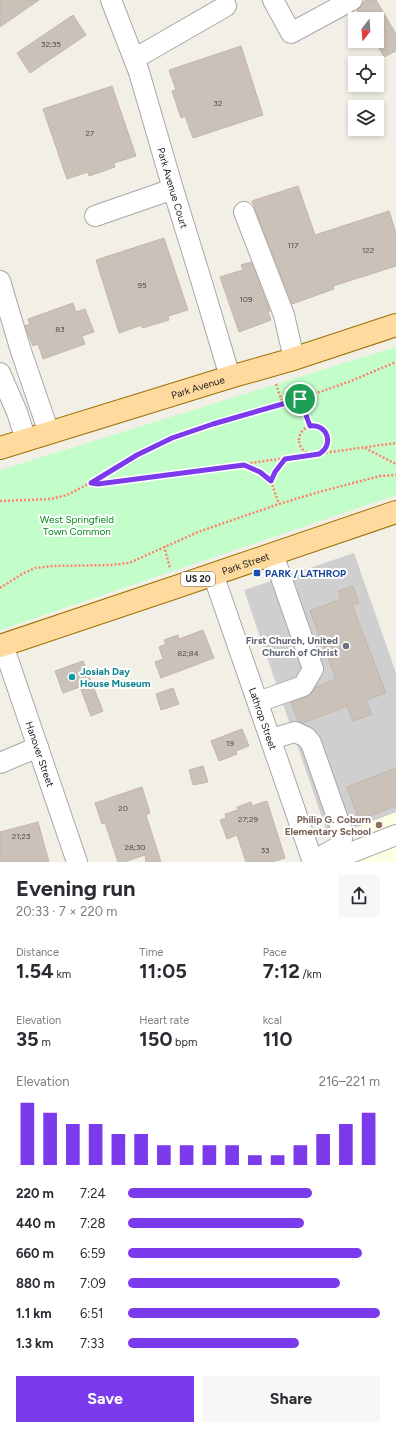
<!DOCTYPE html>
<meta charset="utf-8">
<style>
:root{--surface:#fff;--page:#f7f7f7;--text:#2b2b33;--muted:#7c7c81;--accent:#7c3aed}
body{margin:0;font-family:Figtree,sans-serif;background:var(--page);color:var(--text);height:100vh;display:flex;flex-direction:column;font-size:15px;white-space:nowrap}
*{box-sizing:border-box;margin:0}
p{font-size:13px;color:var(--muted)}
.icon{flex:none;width:22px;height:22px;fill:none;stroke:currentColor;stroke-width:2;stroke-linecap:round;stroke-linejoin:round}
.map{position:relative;height:862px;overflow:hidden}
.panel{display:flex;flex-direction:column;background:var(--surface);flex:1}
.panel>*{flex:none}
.needle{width:26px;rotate:197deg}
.tools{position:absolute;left:348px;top:12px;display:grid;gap:8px}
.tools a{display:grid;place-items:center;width:36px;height:36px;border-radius:0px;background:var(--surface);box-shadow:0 2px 6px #0003;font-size:20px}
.pin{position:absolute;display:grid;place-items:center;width:34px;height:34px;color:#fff;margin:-17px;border:2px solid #fff;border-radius:50%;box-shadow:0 1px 4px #0007}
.round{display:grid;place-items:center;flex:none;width:42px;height:42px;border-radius:0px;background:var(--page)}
.overview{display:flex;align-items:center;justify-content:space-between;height:68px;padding:0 16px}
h1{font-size:22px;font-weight:700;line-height:30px}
.metrics{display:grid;grid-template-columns:repeat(3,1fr);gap:6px;height:68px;padding:4px 16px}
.metrics div{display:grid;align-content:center}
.metrics b{font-size:20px;font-weight:700}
.metrics small{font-size:11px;font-weight:400}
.metrics p{font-size:11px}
.chart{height:112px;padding:8px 16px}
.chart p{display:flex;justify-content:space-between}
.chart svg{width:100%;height:72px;margin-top:4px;stroke:var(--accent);stroke-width:6}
.cta{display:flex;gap:8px;margin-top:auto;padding:8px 16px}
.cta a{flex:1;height:46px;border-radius:0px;background:var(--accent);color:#fff;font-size:16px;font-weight:700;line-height:46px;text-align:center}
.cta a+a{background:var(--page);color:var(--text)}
ul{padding:0 16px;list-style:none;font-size:13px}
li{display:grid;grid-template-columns:64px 48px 1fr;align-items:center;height:30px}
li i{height:10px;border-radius:5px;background:var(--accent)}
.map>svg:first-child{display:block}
.education{fill:#fdffe2}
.religious{fill:#cfcfcf}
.park{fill:#c2fdca}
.building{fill:#cac1b9;stroke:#c5b6a8}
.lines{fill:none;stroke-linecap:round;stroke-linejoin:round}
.minor-casing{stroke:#a8a8a8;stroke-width:22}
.major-casing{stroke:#9d7100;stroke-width:24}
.path{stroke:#ff816a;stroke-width:2.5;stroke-dasharray:2 2;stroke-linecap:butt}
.minor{stroke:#fff;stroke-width:20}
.major{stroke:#ffda9e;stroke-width:22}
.route-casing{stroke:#fff;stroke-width:8}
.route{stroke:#7c3aed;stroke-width:5}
.transit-dot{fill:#1a4fb4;stroke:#fff;stroke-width:1.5}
.worship-dot{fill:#6b7280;stroke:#fff;stroke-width:1.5}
.culture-dot{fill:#0f9aa8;stroke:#fff;stroke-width:1.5}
.education-dot{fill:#8d6e63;stroke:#fff;stroke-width:1.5}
.labels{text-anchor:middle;stroke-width:4;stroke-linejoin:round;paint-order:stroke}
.number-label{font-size:8px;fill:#4b4947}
.shield{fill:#fff;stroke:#646464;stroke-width:1}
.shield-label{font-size:9px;font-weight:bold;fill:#212121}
.street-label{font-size:10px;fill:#212121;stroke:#fff}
.park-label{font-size:10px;fill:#048a16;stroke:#fff}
.transit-label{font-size:10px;font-weight:bold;fill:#164399;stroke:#fff;text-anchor:start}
.worship-label{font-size:10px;font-weight:bold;fill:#5b616d;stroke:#fff;text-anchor:end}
.culture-label{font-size:10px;font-weight:bold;fill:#0d838f;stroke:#fff;text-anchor:start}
.education-label{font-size:10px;font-weight:bold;fill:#785e54;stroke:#fff;text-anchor:end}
</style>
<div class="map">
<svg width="396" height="862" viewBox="0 0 396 862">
<rect width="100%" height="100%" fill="#f2efe7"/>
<path class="education" d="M396,812V862H337L329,838Z"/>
<path class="religious" d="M354,553L396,673V812L329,838L244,590Z"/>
<path class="park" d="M396,347V495L0,630V470Z"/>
<path class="building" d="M0,0H39L0,27Z
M367,0H376L396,34V51L384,57L375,41H377V19H362L357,10L362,6L363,2Z
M73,15L86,35L30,73L17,53Z
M241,46L263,115L193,138L185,116L181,118L172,91L176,90L169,70Z
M112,86L136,156L114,163L115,167L89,176L88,172L67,179L43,109Z
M298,186L315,235L389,211L396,233V266L333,286L334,289L292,304L252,201Z
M164,238L188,310L168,316L169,320L142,328V325L119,333L96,260Z
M251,262L270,311L268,312L271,320L239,332L220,277L243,270L241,265Z
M73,303L76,312L85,309L94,332L82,336L85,344L43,359L38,344L33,346L25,326L30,324L28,319Z
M353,586L359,603L352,605L386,693L366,700L372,714L353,721L347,706L303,723L298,721L291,702L307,697L313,692L316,687L336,679L310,611L341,599L338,591Z
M203,630L214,658L161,678L155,662L163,659L159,647L166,644L164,640L178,635L179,639Z
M83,661L103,711L91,716L80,687L63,693L55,671Z
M173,688L179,704L161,710L156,694Z
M242,729L249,746L236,751L237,754L219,761L211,741Z
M203,766L208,782L193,785L189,770Z
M396,768V806L359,820L347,787Z
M142,787L150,813L146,815L161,862H146L145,855L124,862H118L105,823L102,824L95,803Z
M267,801L285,858L272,862H246L237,835L227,839L220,820L226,818L225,814L238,810L237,807L251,802L252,806Z
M38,822L49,862H0V832Z"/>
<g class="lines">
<defs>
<g id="minor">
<path id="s1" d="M111,0L139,72L173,189L202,283L230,377"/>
<path d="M273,0L291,33L352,0"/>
<path d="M134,59L226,6"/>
<path d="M244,212L284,315L294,359"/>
<path d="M95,216L173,189"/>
<path d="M0,281L21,351L49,433"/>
<path d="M0,373L17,412L26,440"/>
<path id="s2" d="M213,574L313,862"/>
<path id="s3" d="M3,645L77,862"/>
<path d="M258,702L303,686L313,669L273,554"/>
<path d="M271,739L295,732L306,737L311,743L343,834L341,843L338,847L313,861"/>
<path d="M0,763L38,747"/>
<path d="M327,862L396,835"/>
</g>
<g id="major">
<path id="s4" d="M0,448L230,377L290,360L396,325"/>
<path id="s5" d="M0,646L176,587L396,512"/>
</g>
</defs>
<use href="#minor" class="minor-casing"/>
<use href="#major" class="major-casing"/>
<path class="path" d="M276,384L283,405
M300,399L309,427
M299 440a14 14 0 1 1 28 0a14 14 0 1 1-28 0Z
M365,448L396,464
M244,465L260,472L271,481L275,472L285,459
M271,481L279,504
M92,483L98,484L396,443
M0,501L51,499L67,495L104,476L137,455L172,438L213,424L300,399L351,381L396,362
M164,546L170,568
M0,588L22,574L35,568L53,566L111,565L129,563L198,532L279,504L319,492L380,476L396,475"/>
<use href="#minor" class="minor"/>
<use href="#major" class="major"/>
</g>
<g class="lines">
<defs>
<path id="route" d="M300,399L310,426C327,423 335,445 319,454L285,459L275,472L271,481L260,472L244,465L98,484L91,483L137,455L172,438L213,424Z"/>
</defs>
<use href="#route" class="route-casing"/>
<use href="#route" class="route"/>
</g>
<rect class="transit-dot" x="253" y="569" width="8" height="8" rx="2"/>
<circle class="worship-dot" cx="346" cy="646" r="4"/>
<circle class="culture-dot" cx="72" cy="677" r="4"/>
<circle class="education-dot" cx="379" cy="825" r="4"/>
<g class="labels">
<g class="number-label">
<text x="51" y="47">32;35</text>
<text x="218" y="106">32</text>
<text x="90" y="136">27</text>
<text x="293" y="248">117</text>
<text x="368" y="253">122</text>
<text x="142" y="288">95</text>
<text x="246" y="302">109</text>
<text x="60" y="332">83</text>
<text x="188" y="656">82;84</text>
<text x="230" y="746">19</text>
<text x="123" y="811">20</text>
<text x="248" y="822">27;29</text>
<text x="21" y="839">21;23</text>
<text x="135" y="850">28;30</text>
<text x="265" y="853">33</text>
</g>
<rect class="shield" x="181" y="572" width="34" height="14" rx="3"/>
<g class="shield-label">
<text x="198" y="582">US 20</text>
</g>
<g class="street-label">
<text dy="4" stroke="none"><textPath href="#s1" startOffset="198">Park Avenue Court</textPath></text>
<text dy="4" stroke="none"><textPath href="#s4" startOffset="207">Park Avenue</textPath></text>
<text dy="4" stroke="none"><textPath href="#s5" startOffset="259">Park Street</textPath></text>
<text dy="4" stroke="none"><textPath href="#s2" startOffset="153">Lathrop Street</textPath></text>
<text dy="4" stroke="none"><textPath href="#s3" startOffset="115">Hanover Street</textPath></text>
</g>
<g class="park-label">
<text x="77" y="523">West Springfield<tspan x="77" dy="12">Town Common</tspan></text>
</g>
<g class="transit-label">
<text x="265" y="577">PARK / LATHROP</text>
</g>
<g class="worship-label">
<text x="338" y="644">First Church, United<tspan x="338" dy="12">Church of Christ</tspan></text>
</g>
<g class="culture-label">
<text x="80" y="675">Josiah Day<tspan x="80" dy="12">House Museum</tspan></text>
</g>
<g class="education-label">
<text x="371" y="823">Philip G. Coburn<tspan x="371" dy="12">Elementary School</tspan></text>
</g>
</g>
</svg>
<div class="tools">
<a><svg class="needle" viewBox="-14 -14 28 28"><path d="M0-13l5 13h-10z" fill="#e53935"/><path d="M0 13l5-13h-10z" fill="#7c7c81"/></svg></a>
<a><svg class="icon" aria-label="locate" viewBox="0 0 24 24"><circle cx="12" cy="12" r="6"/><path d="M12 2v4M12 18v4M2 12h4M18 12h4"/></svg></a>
<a><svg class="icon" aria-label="layers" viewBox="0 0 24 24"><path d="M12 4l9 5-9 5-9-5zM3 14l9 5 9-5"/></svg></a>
</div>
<div class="pin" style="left:300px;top:399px;background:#1e9e55"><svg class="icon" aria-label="arrive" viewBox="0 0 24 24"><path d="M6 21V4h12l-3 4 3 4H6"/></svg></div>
</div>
<section class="panel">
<div class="overview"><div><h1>Evening run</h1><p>20:33 · 7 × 220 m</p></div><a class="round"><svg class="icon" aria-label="share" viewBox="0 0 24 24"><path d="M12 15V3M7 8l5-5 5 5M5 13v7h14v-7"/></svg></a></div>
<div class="metrics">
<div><p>Distance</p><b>1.54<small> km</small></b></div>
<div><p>Time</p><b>11:05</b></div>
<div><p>Pace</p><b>7:12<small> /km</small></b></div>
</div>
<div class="metrics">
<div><p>Elevation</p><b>35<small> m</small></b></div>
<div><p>Heart rate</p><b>150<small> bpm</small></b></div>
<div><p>kcal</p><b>110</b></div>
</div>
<div class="chart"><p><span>Elevation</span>216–221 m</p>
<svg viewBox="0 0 160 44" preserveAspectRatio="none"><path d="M5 44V6M15 44V12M25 44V19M35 44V19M45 44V25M55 44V25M65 44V32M75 44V32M85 44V32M95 44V32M105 44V38M115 44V38M125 44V32M135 44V25M145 44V19M155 44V12"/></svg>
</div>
<ul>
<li><b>220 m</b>7:24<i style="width:73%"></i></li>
<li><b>440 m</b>7:28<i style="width:70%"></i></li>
<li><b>660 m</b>6:59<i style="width:93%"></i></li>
<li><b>880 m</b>7:09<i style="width:84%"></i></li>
<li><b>1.1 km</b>6:51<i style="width:100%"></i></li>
<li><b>1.3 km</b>7:33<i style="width:68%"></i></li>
</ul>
<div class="cta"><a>Save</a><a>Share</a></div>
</section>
